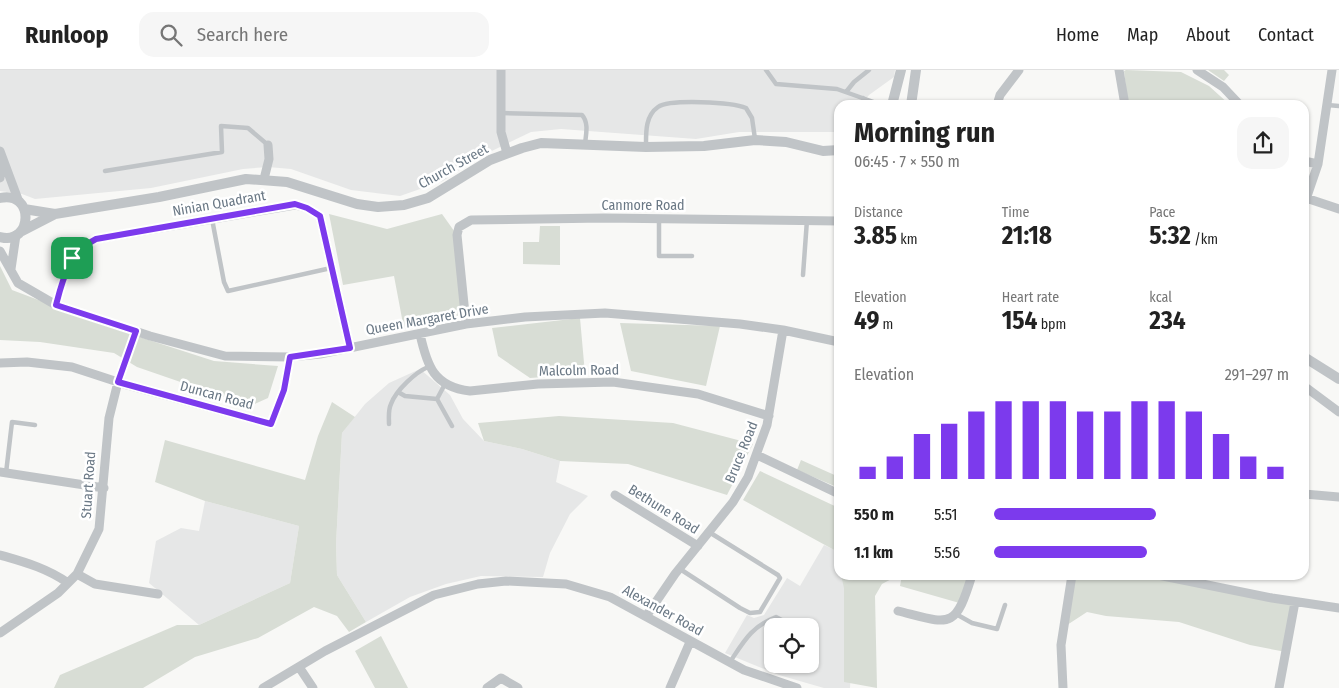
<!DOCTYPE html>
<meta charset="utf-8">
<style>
:root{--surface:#fff;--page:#f6f6f6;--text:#222;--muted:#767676;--line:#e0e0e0;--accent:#7c3aed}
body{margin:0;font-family:"Fira Sans Condensed",sans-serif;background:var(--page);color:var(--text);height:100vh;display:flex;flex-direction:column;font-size:19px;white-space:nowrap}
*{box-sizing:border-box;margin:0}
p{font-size:16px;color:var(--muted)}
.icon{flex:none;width:28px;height:28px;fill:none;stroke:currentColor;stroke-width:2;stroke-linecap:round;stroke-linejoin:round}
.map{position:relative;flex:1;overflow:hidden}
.panel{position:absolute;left:834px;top:30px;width:475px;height:480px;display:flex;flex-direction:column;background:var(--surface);border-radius:15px;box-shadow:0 1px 4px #0004}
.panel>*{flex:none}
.tools{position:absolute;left:764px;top:548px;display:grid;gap:10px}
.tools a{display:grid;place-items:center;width:55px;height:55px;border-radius:10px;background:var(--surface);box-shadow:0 1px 4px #0004;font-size:25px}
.pin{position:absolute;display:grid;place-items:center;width:42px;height:42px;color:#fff;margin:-21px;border-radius:10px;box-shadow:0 2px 8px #0006}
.round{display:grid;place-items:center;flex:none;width:52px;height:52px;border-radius:15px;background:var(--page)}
.overview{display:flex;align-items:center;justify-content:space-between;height:85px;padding:0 20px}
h1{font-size:28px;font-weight:700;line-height:38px}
.stats{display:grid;grid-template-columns:repeat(3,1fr);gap:8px;height:85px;padding:5px 20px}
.stats div{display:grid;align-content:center}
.stats b{font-size:25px;font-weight:700}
.stats small{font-size:14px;font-weight:400}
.stats p{font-size:14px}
.chart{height:140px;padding:10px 20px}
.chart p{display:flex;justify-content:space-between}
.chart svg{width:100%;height:90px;margin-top:5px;stroke:var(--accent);stroke-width:6}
ul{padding:0 20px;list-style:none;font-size:16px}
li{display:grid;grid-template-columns:80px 60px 1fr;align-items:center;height:38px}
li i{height:12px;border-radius:6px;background:var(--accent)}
header{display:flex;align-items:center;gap:30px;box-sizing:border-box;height:70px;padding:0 25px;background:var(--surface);border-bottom:1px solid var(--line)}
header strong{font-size:24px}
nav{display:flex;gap:28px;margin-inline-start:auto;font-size:18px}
.search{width:350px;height:45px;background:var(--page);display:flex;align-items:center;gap:12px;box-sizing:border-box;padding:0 18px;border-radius:15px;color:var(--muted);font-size:19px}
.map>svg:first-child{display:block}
.built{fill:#e6e7e7;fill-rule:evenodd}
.green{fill:#d8ddd5}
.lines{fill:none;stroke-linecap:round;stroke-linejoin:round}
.service{stroke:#c0c4c7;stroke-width:4.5}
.minor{stroke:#c0c4c7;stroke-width:9}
.tertiary{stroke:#c0c4c7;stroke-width:10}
.route-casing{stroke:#fff;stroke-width:10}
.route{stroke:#7c3aed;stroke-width:6}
.labels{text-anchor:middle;stroke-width:5;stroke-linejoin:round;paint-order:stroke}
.street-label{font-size:14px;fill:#6a7885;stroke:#fff}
</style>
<header>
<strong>Runloop</strong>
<div class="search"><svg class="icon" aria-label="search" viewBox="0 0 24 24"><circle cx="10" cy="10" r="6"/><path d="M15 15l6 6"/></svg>Search here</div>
<nav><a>Home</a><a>Map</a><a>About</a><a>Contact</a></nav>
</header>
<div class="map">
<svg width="1339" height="618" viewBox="0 0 1339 618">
<rect width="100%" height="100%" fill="#f8f8f6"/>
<path class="built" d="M0,0H895L894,7L869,25L861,35H839V58L835,62H739L696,69L561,59L531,62L475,89L443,111L400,126L351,120L291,99L268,97L243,99L151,118L35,129L22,124L0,121Z
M420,299L450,325L463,349L484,371L522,379L560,391L556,412L588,426L570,444L550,483L543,507L481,506L446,514L410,527L366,552L337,505L336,474L342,363L365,334L389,313Z
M205,431L299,456L290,513L199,555L149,513L156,471L181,458L199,461Z
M824,475L839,482V505H856L850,618H824L810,614L779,605L725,583L747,545L754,548L764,545L787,508L800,516ZM772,556H810V594H772Z"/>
<path class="green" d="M1126,0L1181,2L1209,16L1230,35H1128L1124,1Z
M1208,0H1224L1229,5L1224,11Z
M329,144L387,159L442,144L457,165L465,244L404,259L394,206L343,215Z
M540,156H560V195L523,194V172H539Z
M0,196L12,220L121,261L214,291L278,296L268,328L250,336L137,297L114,283L40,272L0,270Z
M580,248L585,304L530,308L498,286L492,258Z
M620,253L720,256L706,316L631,301Z
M332,332L355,347L342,363L336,474L337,505L366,552L349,562L337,546L314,537L258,568L195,587L143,618H54L60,605L177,555H199L290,513L299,456L205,431L155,412L165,370L305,410L318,366Z
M559,346L673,353L753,374L727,425L628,394L560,391L522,379L484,371L478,353Z
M801,390L839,407V418L797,400Z
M760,401L839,438V494L836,481L743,430Z
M841,505H899L882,514L875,526L877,618L844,612V518Z
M902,505H972L963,534L900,516Z
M1072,505H1158L1295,532L1286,582L1250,575L1179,552L1106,546L1087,542L1064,557Z
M381,566L408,618H375L355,581Z"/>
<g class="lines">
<path class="service" d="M766,0L776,14L837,19L882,35
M846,22L854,12L869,0
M863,28L866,35
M1327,35L1339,36
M501,43L582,45C589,53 586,64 585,74
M646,77C646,63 645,46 658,37C670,29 732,32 746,38L752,48L755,69
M105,101L222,82L221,56L248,58L268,75
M212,149L224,212L228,221L331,198
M659,149V186H692
M803,205L807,150
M398,322L405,326L437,329L452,356
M437,329L445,314
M389,354C389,347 388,340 391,334C396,320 416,302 428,297
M6,403L12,352L35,355
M680,499L740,538L750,543L760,542L780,508L778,505L709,462
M956,544L972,553L997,559L1005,535
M730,592C744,571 751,557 776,547L789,554"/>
<path class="minor" d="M501,0V62L507,83
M1119,0L1125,35
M1197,0L1223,17L1240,35
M997,35L1000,25L1019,0
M0,81L19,132
M1304,91L1318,94
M0,108L1,91
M264,109L269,89L268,75
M1306,128L1339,139
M1304,135L1318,94L1332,0
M0,181L18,213L56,235L150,266L225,286L290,287L320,284L466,254L525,247L605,243L740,254L783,260L839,272
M11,199L16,165
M56,235C63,208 69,182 96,169L295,135L307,138L320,146L350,278
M466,254L457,165L459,157L471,150L604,148L839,151
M420,264C427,296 434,317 470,321L538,314L613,312L698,324L769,346
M0,293L27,292L72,297L127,315L271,354L284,320L290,287
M1304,316L1339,342
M757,385L839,424
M0,402L104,418
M1304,424L1339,427
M615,425L698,476
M0,485C24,492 47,498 68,513
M77,504L95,514L158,524
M1158,505L1272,528L1339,538
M898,541C950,554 955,561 972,505
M647,545L675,504L733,432L748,407L767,355L783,260
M0,563L58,523L77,504L99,459L109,348L118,312L136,261
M299,597L313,618
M263,618L325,581L434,525L478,514L506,511L566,514L610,527L744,600L797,618
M487,618L501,608L518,618
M670,618L690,572
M1063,618L1061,575L1072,505
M1279,618L1295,532"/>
<path class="tertiary" d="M892,35L901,0
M911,35L916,0
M0,128C35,120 33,176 0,167
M24,139L55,144
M22,161L55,144L159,127L246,109L287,112L357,134L378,137L404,135L428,128L490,90L522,78L541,73L646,77L704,76L755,70L786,72L823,81L839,80
M1304,287L1339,309"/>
</g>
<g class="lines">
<defs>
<path id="route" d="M295,134L307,138L320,146L350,278L290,287L284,320L271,354L118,312L136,261L56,235C63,208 69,183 96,169Z"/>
</defs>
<use href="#route" class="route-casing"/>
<use href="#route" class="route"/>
</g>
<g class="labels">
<g class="street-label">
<text transform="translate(453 96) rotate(-29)" y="5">Church Street</text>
<text transform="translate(219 133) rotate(-10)" y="5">Ninian Quadrant</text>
<text x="643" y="140">Canmore Road</text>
<text transform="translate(427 249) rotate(-10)" y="5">Queen Margaret Drive</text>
<text transform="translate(579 300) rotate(-1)" y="5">Malcolm Road</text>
<text transform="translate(217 325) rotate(15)" y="5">Duncan Road</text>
<text transform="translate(741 382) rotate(-68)" y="5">Bruce Road</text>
<text transform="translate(88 415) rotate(-86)" y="5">Stuart Road</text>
<text transform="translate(664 439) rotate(32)" y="5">Bethune Road</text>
<text transform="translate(663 540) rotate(29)" y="5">Alexander Road</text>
</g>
</g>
</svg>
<div class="tools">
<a><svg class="icon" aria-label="locate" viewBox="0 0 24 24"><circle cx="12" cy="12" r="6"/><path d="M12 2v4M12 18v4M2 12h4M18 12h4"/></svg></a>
</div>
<div class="pin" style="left:72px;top:188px;background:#1e9e55"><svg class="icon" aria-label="arrive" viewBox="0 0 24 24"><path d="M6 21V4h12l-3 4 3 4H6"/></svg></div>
<section class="panel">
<div class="overview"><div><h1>Morning run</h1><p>06:45 · 7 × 550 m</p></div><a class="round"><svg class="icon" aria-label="share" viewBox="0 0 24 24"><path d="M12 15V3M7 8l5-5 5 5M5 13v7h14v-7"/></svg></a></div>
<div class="stats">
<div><p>Distance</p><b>3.85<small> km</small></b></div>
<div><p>Time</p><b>21:18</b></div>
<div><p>Pace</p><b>5:32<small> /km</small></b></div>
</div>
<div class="stats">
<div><p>Elevation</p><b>49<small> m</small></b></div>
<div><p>Heart rate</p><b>154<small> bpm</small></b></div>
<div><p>kcal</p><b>234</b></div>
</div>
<div class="chart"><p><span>Elevation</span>291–297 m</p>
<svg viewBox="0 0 160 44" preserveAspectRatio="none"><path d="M5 44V38M15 44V33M25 44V22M35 44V17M45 44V11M55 44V6M65 44V6M75 44V6M85 44V11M95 44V11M105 44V6M115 44V6M125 44V11M135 44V22M145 44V33M155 44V38"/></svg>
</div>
<ul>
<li><b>550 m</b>5:51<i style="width:55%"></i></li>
<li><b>1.1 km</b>5:56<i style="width:52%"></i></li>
</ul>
</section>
</div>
